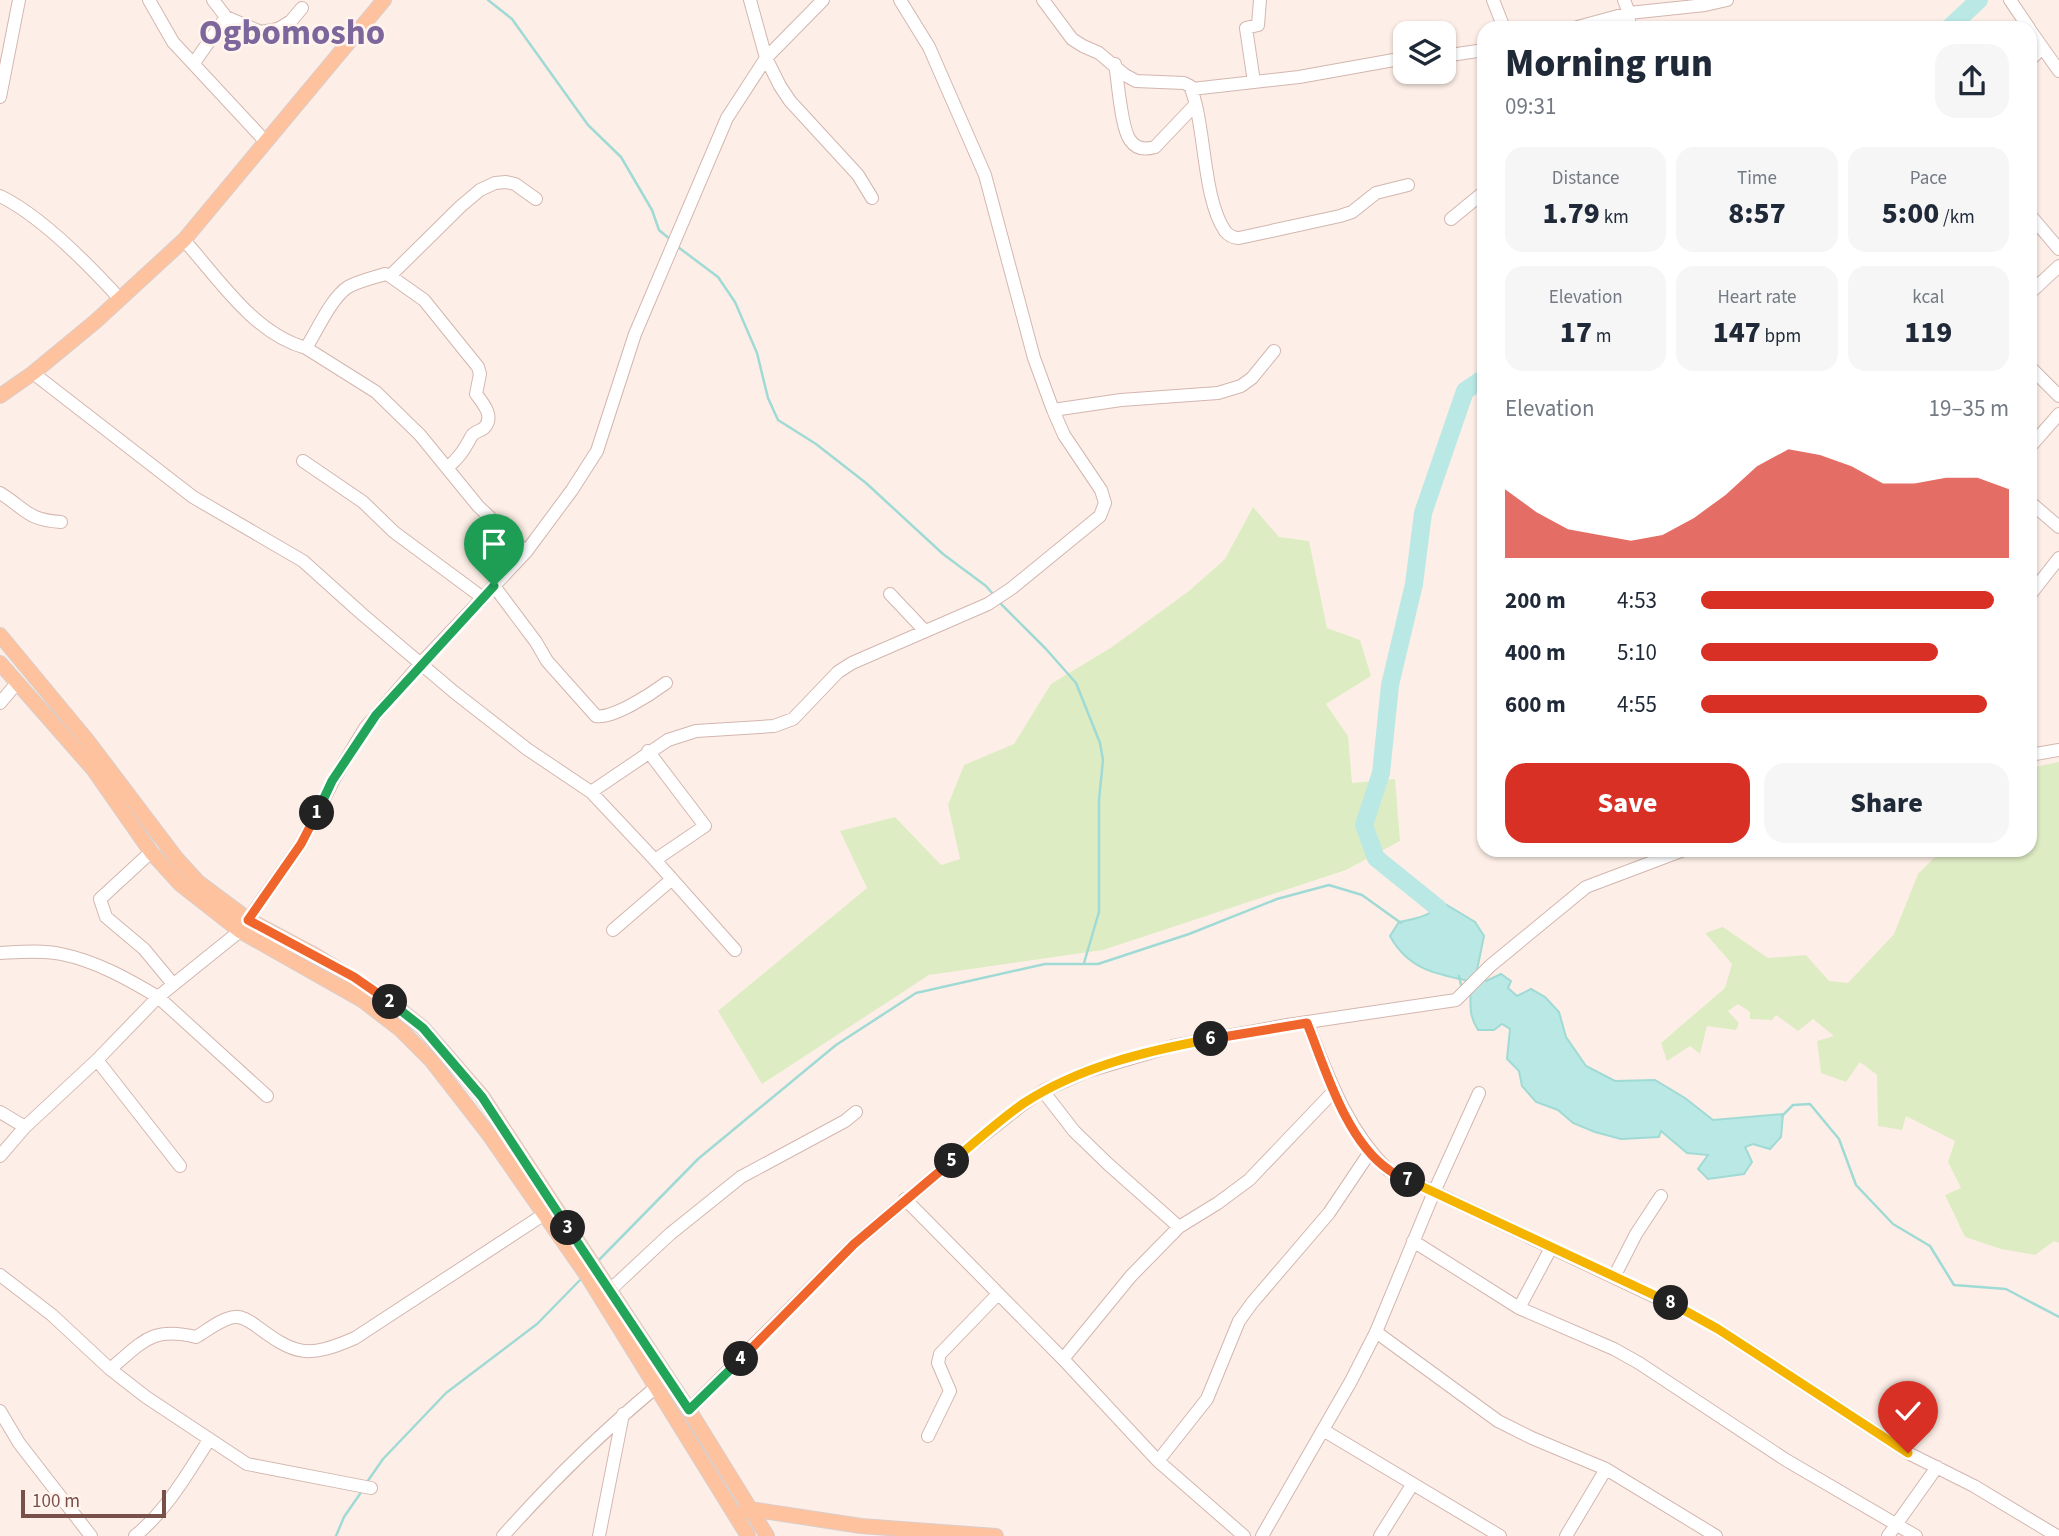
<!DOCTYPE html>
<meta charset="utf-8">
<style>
:root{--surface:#fff;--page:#f6f6f7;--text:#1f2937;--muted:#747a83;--accent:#d93025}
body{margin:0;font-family:"Source Sans 3",sans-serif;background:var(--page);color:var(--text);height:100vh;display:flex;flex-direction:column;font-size:26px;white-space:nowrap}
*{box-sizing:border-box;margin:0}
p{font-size:23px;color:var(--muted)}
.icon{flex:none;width:38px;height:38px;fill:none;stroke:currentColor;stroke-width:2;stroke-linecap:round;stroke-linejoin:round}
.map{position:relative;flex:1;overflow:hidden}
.panel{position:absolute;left:1477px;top:21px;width:560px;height:836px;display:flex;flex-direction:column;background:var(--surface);border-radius:21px;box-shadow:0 2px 5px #0004}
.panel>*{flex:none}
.tools{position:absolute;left:1393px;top:21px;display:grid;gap:14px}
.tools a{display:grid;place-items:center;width:63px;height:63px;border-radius:14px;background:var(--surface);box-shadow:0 2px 5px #0004;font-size:35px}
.scale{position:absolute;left:21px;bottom:18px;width:145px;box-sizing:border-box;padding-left:7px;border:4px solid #794f4a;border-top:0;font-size:19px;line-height:24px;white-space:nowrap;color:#794f4a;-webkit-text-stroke:5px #fff4ee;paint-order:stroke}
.pin{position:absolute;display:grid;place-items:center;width:60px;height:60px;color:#fff;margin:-72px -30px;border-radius:50% 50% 50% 0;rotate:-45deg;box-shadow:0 0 7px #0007}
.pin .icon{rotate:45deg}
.km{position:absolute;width:35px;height:35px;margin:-18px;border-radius:50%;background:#222;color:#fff;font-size:19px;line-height:35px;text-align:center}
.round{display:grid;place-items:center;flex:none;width:74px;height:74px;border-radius:21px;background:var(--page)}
.head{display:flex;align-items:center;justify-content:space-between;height:119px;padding:0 28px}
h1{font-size:38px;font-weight:800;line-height:52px}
.stats{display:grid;grid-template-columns:repeat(3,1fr);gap:10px;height:119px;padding:7px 28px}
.stats div{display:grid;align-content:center;border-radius:18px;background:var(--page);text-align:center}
.stats b{font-size:30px;font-weight:800}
.stats small{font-size:19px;font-weight:400}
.stats p{font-size:19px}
.chart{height:196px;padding:14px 28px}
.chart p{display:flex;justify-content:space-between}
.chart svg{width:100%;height:126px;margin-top:7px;fill:var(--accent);opacity:.7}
.cta{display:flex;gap:14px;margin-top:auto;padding:14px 28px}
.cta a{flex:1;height:80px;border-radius:21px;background:var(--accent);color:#fff;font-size:28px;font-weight:800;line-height:80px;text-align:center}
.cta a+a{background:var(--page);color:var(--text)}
ul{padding:0 28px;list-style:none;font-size:23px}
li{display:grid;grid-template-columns:112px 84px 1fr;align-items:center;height:52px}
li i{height:18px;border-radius:9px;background:var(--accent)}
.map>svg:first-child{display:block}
.green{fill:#deecc4}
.water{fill:#bae8e4;stroke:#a0dad5;stroke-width:2}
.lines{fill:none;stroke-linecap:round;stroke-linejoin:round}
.stream{stroke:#a0dad5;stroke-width:2.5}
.river{stroke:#bae8e4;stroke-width:18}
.minor-casing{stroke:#d3b6af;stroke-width:14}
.major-casing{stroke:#d9cecc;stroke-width:16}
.minor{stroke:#fff;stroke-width:12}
.major{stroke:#fec29e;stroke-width:14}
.split-1-casing{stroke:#fff;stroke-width:14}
.split-2-casing{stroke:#fff;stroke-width:14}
.split-3-casing{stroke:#fff;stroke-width:14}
.split-4-casing{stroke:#fff;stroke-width:14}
.split-5-casing{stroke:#fff;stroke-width:14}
.split-6-casing{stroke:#fff;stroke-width:14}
.split-7-casing{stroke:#fff;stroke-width:14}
.split-8-casing{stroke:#fff;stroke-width:14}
.split-9-casing{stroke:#fff;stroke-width:14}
.split-1{stroke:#22a559;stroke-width:9}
.split-2{stroke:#f0652b;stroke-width:9}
.split-3{stroke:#22a559;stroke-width:9}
.split-4{stroke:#22a559;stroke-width:9}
.split-5{stroke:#f0652b;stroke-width:9}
.split-6{stroke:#f5b400;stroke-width:9}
.split-7{stroke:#f0652b;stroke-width:9}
.split-8{stroke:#f5b400;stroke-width:9}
.split-9{stroke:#f5b400;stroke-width:9}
.labels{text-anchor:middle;stroke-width:5;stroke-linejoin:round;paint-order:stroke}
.town-label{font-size:35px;font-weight:bold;fill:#7c669c;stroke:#fff4ee}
</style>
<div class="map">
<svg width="2059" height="1536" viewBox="0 0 2059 1536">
<rect width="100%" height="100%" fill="#fdefe7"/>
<path class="green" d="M1253,507L1279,537L1309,541L1327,628L1360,640L1371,676L1326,704L1348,736L1352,783L1395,779L1400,841L1346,870L1103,950L929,975L762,1084L718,1011L867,888L840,831L895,817L941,865L960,859L948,805L964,765L1014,744L1051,684L1112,647L1189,591L1225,559Z
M2059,762V1243L2054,1241L2035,1255L2001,1249L1965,1237L1945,1195L1961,1188L1948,1162L1955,1141L1906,1116L1902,1130L1878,1126L1877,1075L1860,1062L1846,1082L1821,1073L1817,1041L1834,1036L1813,1019L1798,1031L1776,1015L1772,1020L1750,1019V1012L1738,1004L1728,1011L1739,1023L1736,1030L1707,1026L1700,1054L1690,1046L1667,1061L1661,1043L1725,988L1732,964L1705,933L1723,927L1768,958L1806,955L1829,981L1848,983L1894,934L1918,874L1941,851L2030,850V768Z"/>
<path class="water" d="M1442,902L1475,922L1484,936L1477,970L1486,981L1501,974L1511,981L1508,988L1517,996L1531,989L1545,997L1559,1012L1566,1037L1586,1066L1615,1081L1655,1080L1685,1098L1713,1120L1783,1114L1781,1137L1770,1149L1753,1144L1745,1147L1752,1162L1744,1174L1708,1179L1698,1169L1708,1155L1687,1153L1661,1131L1659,1137L1621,1139L1595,1132L1573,1123L1558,1110L1536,1102L1522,1086L1519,1071L1507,1059L1510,1029L1502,1024L1494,1030H1478C1466,1011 1473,1002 1469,981C1435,974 1408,969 1390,936L1399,922C1414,919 1433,916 1442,902Z"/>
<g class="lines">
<path class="stream" d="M488,0L512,19L588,125L621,157L652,210L659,230L671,240
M678,247L718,277L735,302L757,353L768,398L778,420L816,444L866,483L943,554L986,586L993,594
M999,602L1046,649L1076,683L1100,743L1103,760L1099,800V912L1084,963
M1459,976L1462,989
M1782,1116L1793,1105L1810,1104L1839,1139L1856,1185L1893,1224L1930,1246L1954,1285L2006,1289L2059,1317
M596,1263L698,1159L836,1045L916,993L1045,964H1098L1189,934L1277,899L1329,885L1362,895L1401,923
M367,1482L383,1459L446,1393L537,1324L582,1278
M336,1536L344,1517L362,1491"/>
<path class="river" d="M1949,28L1979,0
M1438,908L1376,858L1364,825L1381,773L1390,685L1414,584L1423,513L1465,391L1484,378"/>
<defs>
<path id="minor" d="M149,0L173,42L266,142
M213,0L226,17L261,32L278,29L291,21L302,8
M750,0L766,58L780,86L790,101L858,175L872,198
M1043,0L1072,39L1083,46L1099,53L1125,75L1136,81L1184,83L1190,86C1206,125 1202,197 1225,231C1229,236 1233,238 1239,238L1340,216L1352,212L1376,193L1408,185
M1493,0L1504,28
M1624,0L1629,13V28
M2010,0L2029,28
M1574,28L1629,13L1705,5L1727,0
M2030,30L2059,71
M1444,56L1484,50
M2030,60L2042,48
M194,63L226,17
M1115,64C1118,81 1121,128 1130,140C1136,149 1145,150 1155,147L1195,105
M1254,82L1246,28L1258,25L1260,0
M1192,89L1299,77L1405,58
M0,97L19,0
M0,196C41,216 89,265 120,299
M2030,215L2059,249
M1451,219L1484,192
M184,240C218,278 254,334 306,348L376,392L420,435L478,506L526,552
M390,276L424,300L478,367L480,374L476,394C483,403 495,417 484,428C479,432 474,431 471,437C464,450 459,458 447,468
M2030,293L2059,266
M306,348C317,331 331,298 348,287C359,281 373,278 385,274L390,276L461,206L480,190L495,183L506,182L515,184L536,199
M2030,367L2059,396
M33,373L193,497L303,561L362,614L454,692L527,749L591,792L668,740L696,731L774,726L793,719L838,672L852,663L988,604L1012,588L1100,516L1105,503L1101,490L1064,435L1053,410L1034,358L985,175L929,47L900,0
M1053,410L1121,400L1218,393L1241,386L1252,378L1274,351
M2030,447L2059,414
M303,461L363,502L394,532L483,598
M0,493C26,509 27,520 61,522
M2030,502L2059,527
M494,586L536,642L547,661L596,716C613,719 651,694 666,683
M890,594L924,630
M2030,595L2059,558
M0,703L17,683
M648,751L705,826L655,860
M2030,755L2059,750
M591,792L655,860L735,950
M151,852L100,899L106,917L144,949L173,984
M613,930L671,880
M0,953C20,952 42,950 61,954C96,961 128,979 158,997L267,1096
M1307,1023C1328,1076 1346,1129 1388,1170L1691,1314L1718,1329L1908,1453L1974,1486L2057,1536
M97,1060L180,1166
M1043,1091L1074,1131L1108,1164L1179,1227
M0,1112L25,1127
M0,1156L25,1127L97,1060L158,997L240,931L301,844L333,781L365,728L421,663L526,552L572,490L597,451L635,334L727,118L766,58L823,0
M905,1199L1063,1359L1158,1461L1244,1536
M1413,1241L1519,1308L1614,1349L1639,1363L1786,1460L1916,1536
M0,1275L52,1315L110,1369L146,1397L247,1464L371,1488
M1614,1277L1636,1234L1661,1196
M610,1290L670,1234L741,1177L845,1121L856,1112
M1519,1308L1551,1248
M1376,1332L1498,1421L1532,1438L1606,1469L1716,1536
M1063,1359L1131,1276L1179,1227L1218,1203L1249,1180L1334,1091
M110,1369C143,1342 151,1326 196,1337C208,1330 222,1318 235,1317C242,1316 249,1321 255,1325C295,1355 307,1359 355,1338L543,1215
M689,1410L854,1244L965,1150L1022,1105L1043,1091L1085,1072L1173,1046L1287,1025L1456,1000L1490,966L1586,887L1684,850
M0,1411L19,1443L91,1536
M1323,1430L1500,1536
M928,1436L950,1391L938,1363L940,1354L998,1294
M1158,1461L1207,1399L1239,1321L1252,1303L1329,1213L1370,1152
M135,1536C167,1510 187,1474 209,1440
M503,1536C550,1483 601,1433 655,1388
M599,1536L623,1414
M1262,1536L1351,1381L1376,1332L1434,1192L1479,1093
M1380,1536L1412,1485
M1566,1536L1606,1469
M1888,1536L1937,1467"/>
<path id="major" d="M0,396L33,373L96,321L184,240L384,0
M0,635L87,740L177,859L198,882L249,920L315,955L388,1000L423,1028L482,1096L689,1410L767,1536
M0,663L93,769L151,852L180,884L240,931L362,1000L401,1030L431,1060L487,1132L588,1277L748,1536
M746,1511L750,1509L861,1526L996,1536"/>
</defs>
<use href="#minor" class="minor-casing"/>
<use href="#major" class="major-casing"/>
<use href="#minor" class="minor"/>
<use href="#major" class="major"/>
</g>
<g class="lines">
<defs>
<path id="split-1" d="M317,813L332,781L376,715L494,586"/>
<path id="split-2" d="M317,813L301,844L248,920L354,977L390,1002"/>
<path id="split-3" d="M390,1002L423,1028L482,1097L568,1228"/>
<path id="split-4" d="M568,1228L689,1410L741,1359"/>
<path id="split-5" d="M741,1359L854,1244L952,1161"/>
<path id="split-6" d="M952,1161C976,1142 999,1120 1024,1103C1079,1067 1146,1051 1211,1039"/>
<path id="split-7" d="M1211,1039L1307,1023C1325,1068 1346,1141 1389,1170C1394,1174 1402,1177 1408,1180"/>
<path id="split-8" d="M1408,1180L1671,1303"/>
<path id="split-9" d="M1671,1303L1718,1329L1908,1453"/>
</defs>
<use href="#split-1" class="split-1-casing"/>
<use href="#split-2" class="split-2-casing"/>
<use href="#split-3" class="split-3-casing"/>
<use href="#split-4" class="split-4-casing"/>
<use href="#split-5" class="split-5-casing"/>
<use href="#split-6" class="split-6-casing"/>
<use href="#split-7" class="split-7-casing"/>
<use href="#split-8" class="split-8-casing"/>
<use href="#split-9" class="split-9-casing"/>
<use href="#split-1" class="split-1"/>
<use href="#split-2" class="split-2"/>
<use href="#split-3" class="split-3"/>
<use href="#split-4" class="split-4"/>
<use href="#split-5" class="split-5"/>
<use href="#split-6" class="split-6"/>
<use href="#split-7" class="split-7"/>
<use href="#split-8" class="split-8"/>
<use href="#split-9" class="split-9"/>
</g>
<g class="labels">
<g class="town-label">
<text x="292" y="44">Ogbomosho</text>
</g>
</g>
</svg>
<div class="tools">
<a><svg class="icon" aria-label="layers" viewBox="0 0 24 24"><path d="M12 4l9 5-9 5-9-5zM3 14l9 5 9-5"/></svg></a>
</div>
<div class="scale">100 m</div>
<div class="pin" style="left:494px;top:586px;background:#1e9e55"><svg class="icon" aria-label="arrive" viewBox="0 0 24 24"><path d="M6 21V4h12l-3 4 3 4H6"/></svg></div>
<div class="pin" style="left:1908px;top:1453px;background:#d93025"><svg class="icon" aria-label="check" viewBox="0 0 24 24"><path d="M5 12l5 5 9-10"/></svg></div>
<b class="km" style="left:317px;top:813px">1</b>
<b class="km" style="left:390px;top:1002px">2</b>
<b class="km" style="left:568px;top:1228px">3</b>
<b class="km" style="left:741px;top:1359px">4</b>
<b class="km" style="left:952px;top:1161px">5</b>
<b class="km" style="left:1211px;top:1039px">6</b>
<b class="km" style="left:1408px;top:1180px">7</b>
<b class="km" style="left:1671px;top:1303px">8</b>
<section class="panel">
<div class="head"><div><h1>Morning run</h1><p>09:31</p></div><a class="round"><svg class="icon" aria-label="share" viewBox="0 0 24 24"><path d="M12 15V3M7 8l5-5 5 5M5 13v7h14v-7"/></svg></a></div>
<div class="stats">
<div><p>Distance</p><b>1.79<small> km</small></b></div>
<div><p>Time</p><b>8:57</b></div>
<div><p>Pace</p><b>5:00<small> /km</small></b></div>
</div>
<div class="stats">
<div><p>Elevation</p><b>17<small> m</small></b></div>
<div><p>Heart rate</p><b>147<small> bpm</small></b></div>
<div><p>kcal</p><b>119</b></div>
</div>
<div class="chart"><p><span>Elevation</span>19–35 m</p>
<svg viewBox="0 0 160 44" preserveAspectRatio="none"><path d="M0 44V20L10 28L20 34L30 36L40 38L50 36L60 30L70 22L80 12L90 6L100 8L110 12L120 18L130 18L140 16L150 16L160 20V44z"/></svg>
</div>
<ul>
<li><b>200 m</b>4:53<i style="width:95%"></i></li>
<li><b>400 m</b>5:10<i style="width:77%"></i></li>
<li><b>600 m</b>4:55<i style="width:93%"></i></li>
</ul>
<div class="cta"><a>Save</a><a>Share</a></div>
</section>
</div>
